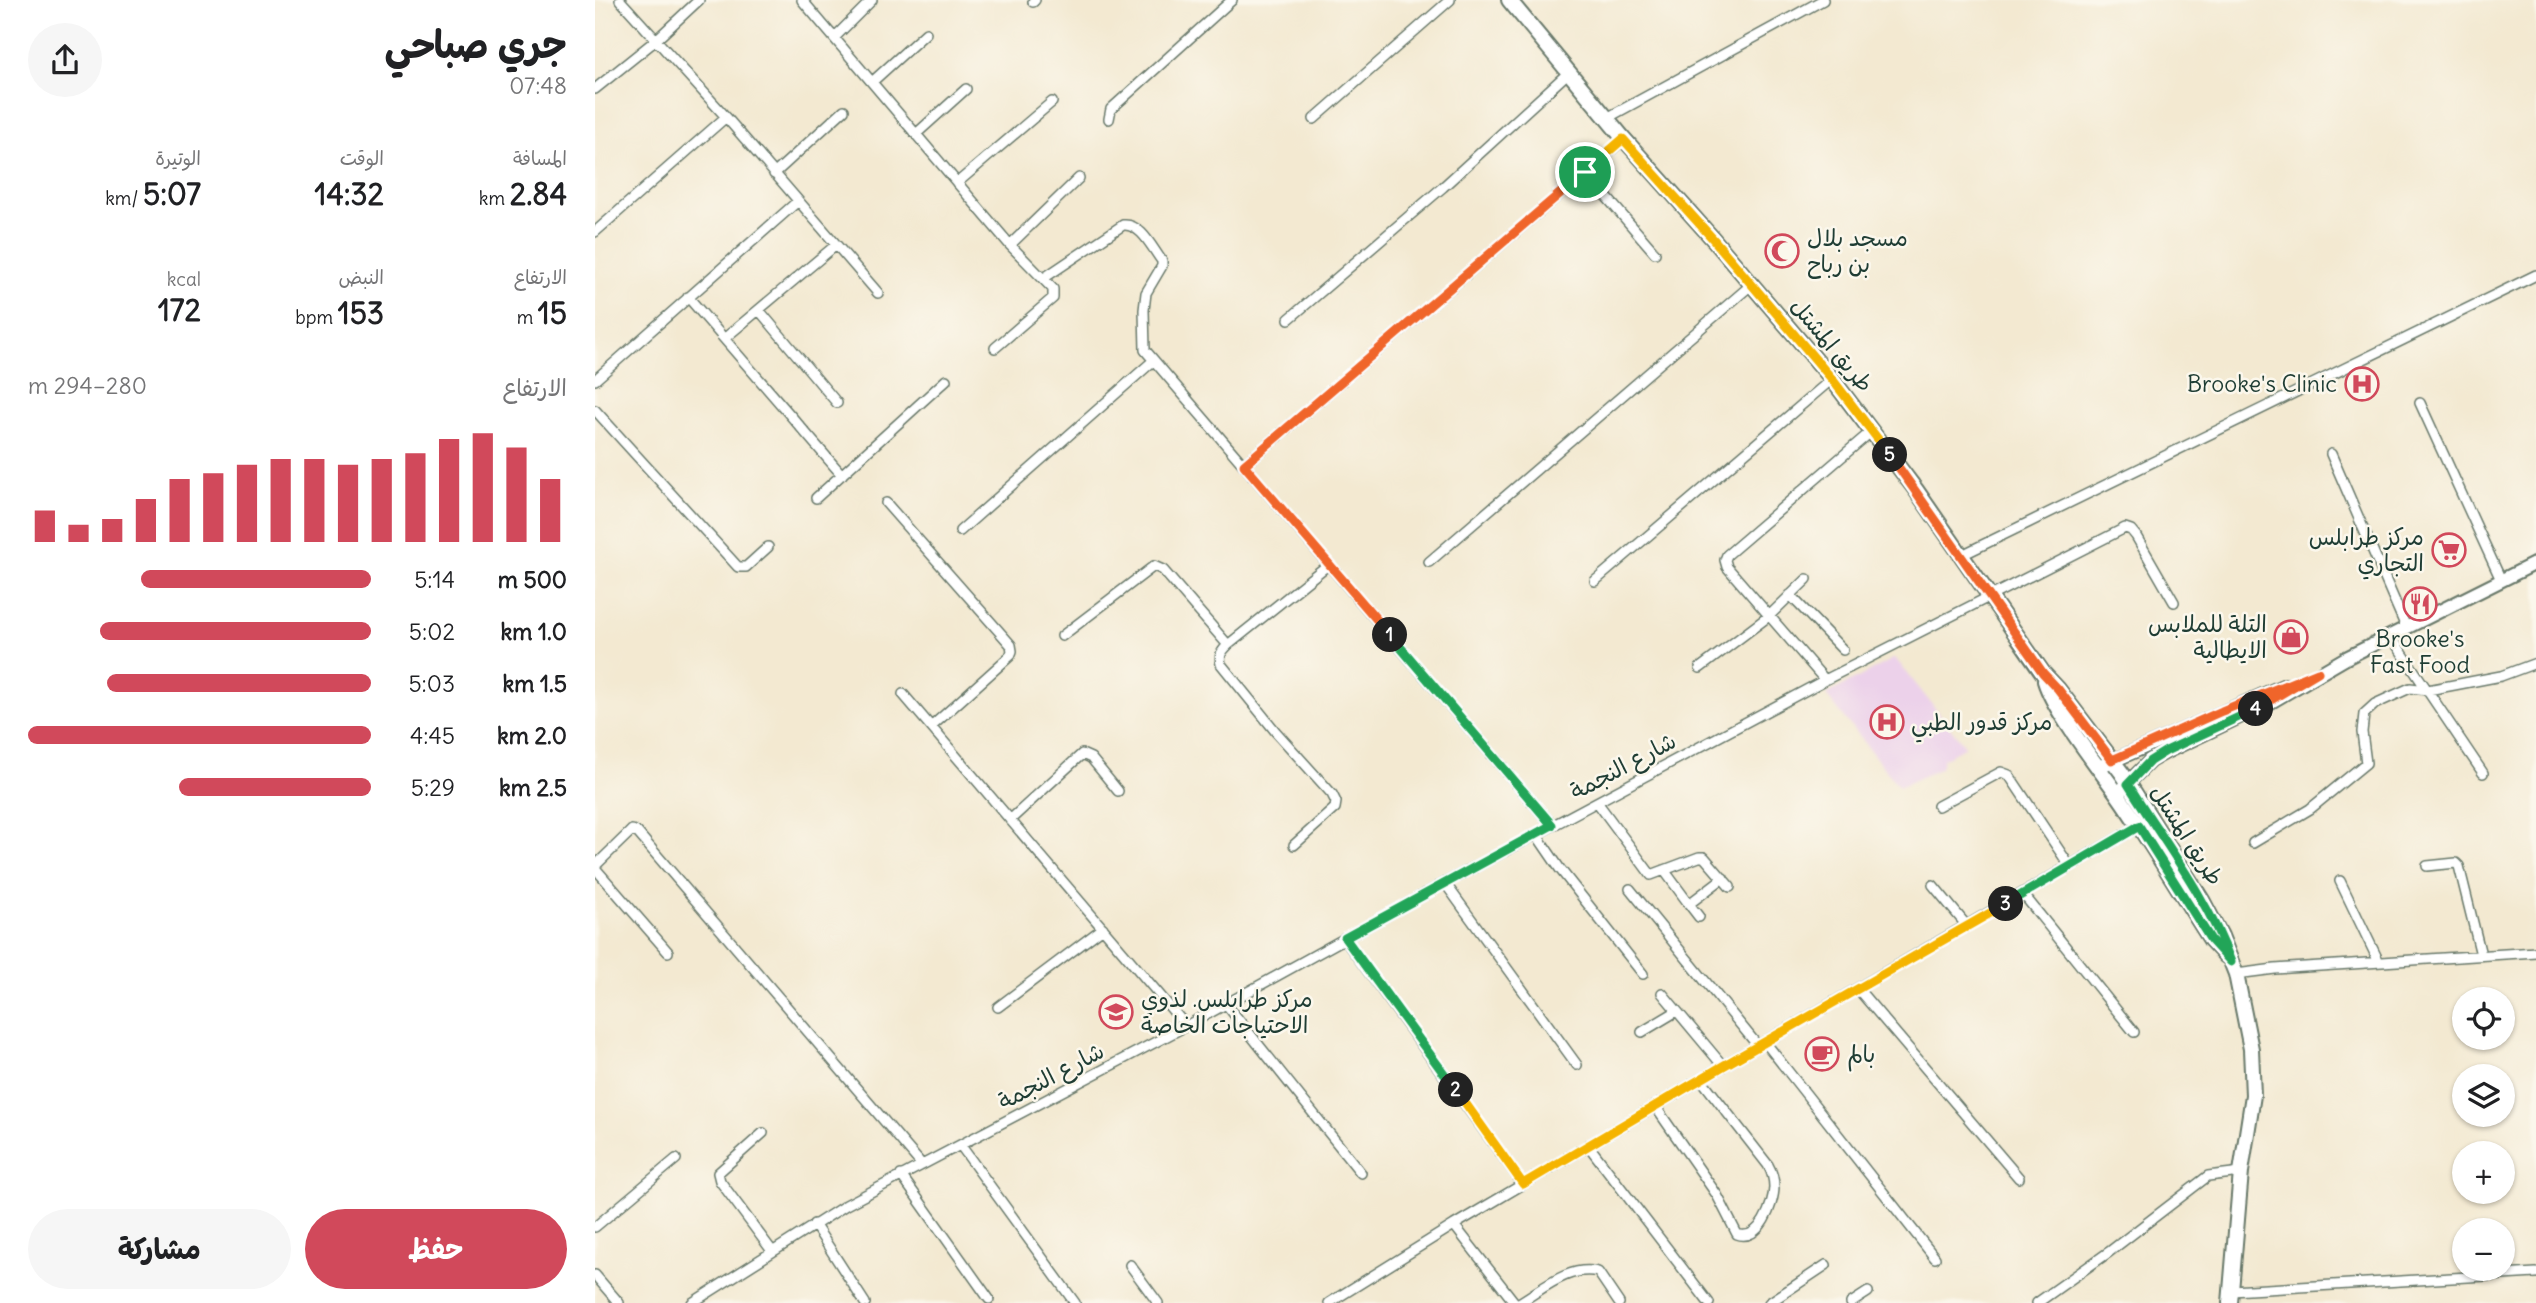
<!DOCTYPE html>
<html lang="ar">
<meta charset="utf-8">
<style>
:root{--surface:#fff;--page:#f6f6f6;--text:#202124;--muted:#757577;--accent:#d1495b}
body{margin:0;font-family:Delius,"Playpen Sans Arabic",sans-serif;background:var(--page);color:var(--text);direction:rtl;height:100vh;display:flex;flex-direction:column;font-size:26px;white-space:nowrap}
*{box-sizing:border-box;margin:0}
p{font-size:23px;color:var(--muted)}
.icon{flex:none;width:38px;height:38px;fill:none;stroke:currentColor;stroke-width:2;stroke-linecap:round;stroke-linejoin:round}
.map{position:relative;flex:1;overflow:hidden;direction:ltr}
.sheet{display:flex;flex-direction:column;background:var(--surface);width:595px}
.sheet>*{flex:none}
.buttons{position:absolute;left:1857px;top:987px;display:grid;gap:14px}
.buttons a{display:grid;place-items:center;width:63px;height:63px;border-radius:50%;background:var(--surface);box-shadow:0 2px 5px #0004;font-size:35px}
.pin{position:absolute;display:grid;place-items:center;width:60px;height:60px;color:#fff;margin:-30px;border:4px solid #fff;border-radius:50%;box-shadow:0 2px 7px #0007}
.km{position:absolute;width:35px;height:35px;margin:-18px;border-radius:50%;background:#222;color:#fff;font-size:19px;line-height:35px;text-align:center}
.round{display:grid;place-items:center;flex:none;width:74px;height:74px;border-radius:37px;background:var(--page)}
.summary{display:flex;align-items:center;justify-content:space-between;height:119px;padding:0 28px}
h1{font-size:38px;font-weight:700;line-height:52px}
.figures{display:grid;grid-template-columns:repeat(3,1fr);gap:10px;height:119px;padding:7px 28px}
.figures div{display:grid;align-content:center}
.figures b{font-size:30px;font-weight:700}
.figures small{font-size:19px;font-weight:400}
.figures p{font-size:19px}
.chart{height:196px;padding:14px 28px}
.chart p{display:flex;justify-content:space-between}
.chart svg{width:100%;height:126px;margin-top:7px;stroke:var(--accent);stroke-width:6}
.action{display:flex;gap:14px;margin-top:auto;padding:14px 28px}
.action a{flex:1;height:80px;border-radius:42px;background:var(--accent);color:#fff;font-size:28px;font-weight:700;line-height:80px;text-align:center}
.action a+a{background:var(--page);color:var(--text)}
ul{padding:0 28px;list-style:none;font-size:23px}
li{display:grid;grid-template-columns:112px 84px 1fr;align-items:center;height:52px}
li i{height:18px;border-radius:9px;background:var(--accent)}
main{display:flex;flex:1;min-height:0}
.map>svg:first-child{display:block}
.built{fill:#ecd1ea}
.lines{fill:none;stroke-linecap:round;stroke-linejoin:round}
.minor-casing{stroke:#69796b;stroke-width:12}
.secondary-casing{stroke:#69796b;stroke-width:16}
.primary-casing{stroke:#69796b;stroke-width:18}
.minor{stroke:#fff;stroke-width:9}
.secondary{stroke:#fff;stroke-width:12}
.primary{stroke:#fff;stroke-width:14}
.split-1-casing{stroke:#fff;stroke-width:14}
.split-2-casing{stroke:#fff;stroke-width:14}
.split-3-casing{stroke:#fff;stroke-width:14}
.split-4-casing{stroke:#fff;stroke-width:14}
.split-5-casing{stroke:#fff;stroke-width:14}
.split-6-casing{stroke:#fff;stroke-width:14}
.split-1{stroke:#f0652b;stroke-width:9}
.split-2{stroke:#22a559;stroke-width:9}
.split-3{stroke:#f5b400;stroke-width:9}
.split-4{stroke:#22a559;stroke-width:9}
.split-5{stroke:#f0652b;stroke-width:9}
.split-6{stroke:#f5b400;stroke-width:9}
.labels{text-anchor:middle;stroke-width:5;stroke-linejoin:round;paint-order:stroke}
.poi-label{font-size:23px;fill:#1f3d34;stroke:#fbf7ec;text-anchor:start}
.street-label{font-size:23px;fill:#1f3d34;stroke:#fbf7ec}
</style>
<main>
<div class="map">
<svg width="1941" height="1303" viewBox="0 0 1941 1303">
<rect width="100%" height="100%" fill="#fbf7ec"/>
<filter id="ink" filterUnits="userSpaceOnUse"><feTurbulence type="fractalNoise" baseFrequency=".0143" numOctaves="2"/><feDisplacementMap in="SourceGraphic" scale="14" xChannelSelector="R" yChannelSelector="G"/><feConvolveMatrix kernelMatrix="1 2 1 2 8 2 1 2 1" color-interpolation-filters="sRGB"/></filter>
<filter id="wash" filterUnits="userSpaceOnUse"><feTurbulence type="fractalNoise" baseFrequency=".00686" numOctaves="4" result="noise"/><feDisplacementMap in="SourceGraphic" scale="28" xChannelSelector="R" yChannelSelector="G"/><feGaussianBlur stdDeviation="1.57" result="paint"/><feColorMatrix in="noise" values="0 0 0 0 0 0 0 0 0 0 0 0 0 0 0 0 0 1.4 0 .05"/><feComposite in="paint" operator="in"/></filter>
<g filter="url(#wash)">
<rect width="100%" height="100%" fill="#f3e9d1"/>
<path class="built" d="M1300,658L1370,746L1348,759L1346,768L1304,787L1231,695Z"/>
</g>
<g filter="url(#ink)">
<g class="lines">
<defs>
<path id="minor" d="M25,0L131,117L283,293
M207,0L415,245L458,289V298L400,348
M438,2L440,0
M239,38L277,0
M277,82L331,33
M0,89L61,40L104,0
M1012,118L1228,0
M514,119L516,109L637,0
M719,119L855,0
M321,134L371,89
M990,172L1060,253
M179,174L249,110
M362,183L457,102
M0,232L131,117
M415,245L484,178
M449,278L528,225C546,223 557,248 567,261V266L551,293L549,310L550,350L957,825
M93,297L247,475
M164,310L242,403
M694,319L848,187L974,72
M130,338L241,245
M0,380L203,201
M1825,403L1906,580
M0,410L143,567H151L173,547
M1736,454L1811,627
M649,465L1029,139
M221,498L351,380
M291,503L416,645L417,651L415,656L336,727
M365,531L558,361
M1367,555L1941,275
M834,562L1156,285
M1000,581L1237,379
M1195,595L1248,650
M1795,635L1888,773
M467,636L559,566L568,570L633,645
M1105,668L1174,616L1212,579
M1230,680L1132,567L1130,560L1132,555L1278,430
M308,694L591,1026
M1002,802L1056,875L1104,857H1109L1135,887
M1343,806L1406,772L1414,775L1474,865
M415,820L487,754L496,758L523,791
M941,834L965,869L1048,974
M1658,843L1715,809L1771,763L1767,732L1769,714L1780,704L1815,688L1833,690L1906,676L1941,663
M699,845L740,808L741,802L737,794L681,732L626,664C624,655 626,652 633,645L734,564
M0,866L34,833L37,830L42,832L327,1165
M1832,866L1861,863L1864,866L1886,955
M0,868L73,952
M1069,870L1094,904
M1745,881L1784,962
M850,883L982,1065
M1338,885L1372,926
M1035,889L1163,1046
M1428,894L1539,1032
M1104,917L1094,904L1128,878
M749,938L928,1184
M1641,974L1680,969L1941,952
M1263,989L1424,1178
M1067,993L1128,1066
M631,1004L766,1173
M403,1007L508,928
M1047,1032L1082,1011
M1170,1042L1340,1258
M1060,1106L1122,1195L1142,1234C1164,1243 1179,1204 1179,1187C1179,1179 1177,1172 1173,1165L1106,1079
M168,1133L123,1173L125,1181L177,1251
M993,1145L1114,1303
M366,1146L480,1303
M306,1175L394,1299
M219,1224L270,1303
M859,1225L920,1303
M0,1227L81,1159
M535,1265L563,1303
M0,1275L24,1303
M1637,1291L1941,1273
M97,1303L251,1205L591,1026L850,883L1230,680L1530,528L1536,530L1541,536L1579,602
M734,1303L859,1225L1128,1066L1544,826
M924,1303C948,1289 974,1265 1003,1272L1024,1303
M1174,1303L1231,1265
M1256,1303L1273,1292
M1442,1303L1514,1252L1613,1176L1646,1172"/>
<path id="secondary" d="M1504,767L1690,685
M1522,794L1555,761L1571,752L1674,703L1751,658L1941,563"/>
<path id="primary" d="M914,0L1029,139L1119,240L1237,379L1321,490L1448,673L1463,689L1527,773L1607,900L1626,936L1641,974L1656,1049L1658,1095L1646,1172L1635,1303
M1450,681C1460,713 1502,765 1523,795C1556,842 1585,892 1616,940L1631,956"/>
</defs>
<use href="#minor" class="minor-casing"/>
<use href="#secondary" class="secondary-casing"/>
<use href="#primary" class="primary-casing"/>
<use href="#minor" class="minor"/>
<use href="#secondary" class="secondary"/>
<use href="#primary" class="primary"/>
</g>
</g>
<g class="lines" filter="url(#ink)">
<defs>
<path id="split-1" d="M795,635L649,465L990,172"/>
<path id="split-2" d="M795,635L957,825L750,938L861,1090"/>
<path id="split-3" d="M861,1090L928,1184L1128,1066L1411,904"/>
<path id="split-4" d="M1411,904L1544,826L1616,940L1636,962C1612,897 1569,842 1533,784L1555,761L1571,751L1661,709"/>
<path id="split-5" d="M1295,455L1448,673L1463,689L1517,760L1627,711L1723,672L1661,709"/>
<path id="split-6" d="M990,172L1028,139L1119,240L1237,379L1295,455"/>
</defs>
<use href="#split-1" class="split-1-casing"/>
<use href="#split-2" class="split-2-casing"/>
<use href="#split-3" class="split-3-casing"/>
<use href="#split-4" class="split-4-casing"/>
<use href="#split-5" class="split-5-casing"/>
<use href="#split-6" class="split-6-casing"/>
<use href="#split-1" class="split-1"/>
<use href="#split-2" class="split-2"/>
<use href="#split-3" class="split-3"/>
<use href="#split-4" class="split-4"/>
<use href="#split-5" class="split-5"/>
<use href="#split-6" class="split-6"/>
</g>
<defs>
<symbol id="mosque-ring" viewBox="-11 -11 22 22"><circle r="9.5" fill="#fbf7ec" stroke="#d1495b" stroke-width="1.5"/><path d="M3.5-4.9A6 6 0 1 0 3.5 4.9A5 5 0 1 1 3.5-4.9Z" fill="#d1495b"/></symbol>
<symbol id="hospital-ring" viewBox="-11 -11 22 22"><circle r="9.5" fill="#fbf7ec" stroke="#d1495b" stroke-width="1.5"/><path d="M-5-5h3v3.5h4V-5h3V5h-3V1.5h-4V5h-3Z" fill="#d1495b"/></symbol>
<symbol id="supermarket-ring" viewBox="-11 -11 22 22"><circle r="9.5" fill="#fbf7ec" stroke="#d1495b" stroke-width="1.5"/><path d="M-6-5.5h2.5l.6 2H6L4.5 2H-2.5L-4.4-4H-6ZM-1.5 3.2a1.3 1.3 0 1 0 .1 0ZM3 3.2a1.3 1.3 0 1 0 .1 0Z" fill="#d1495b"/></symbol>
<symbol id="restaurant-ring" viewBox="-11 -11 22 22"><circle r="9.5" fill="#fbf7ec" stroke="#d1495b" stroke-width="1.5"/><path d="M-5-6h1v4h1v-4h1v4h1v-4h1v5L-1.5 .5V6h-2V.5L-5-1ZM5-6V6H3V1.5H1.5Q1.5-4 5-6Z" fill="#d1495b"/></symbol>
<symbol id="shop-ring" viewBox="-11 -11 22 22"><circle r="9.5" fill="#fbf7ec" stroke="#d1495b" stroke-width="1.5"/><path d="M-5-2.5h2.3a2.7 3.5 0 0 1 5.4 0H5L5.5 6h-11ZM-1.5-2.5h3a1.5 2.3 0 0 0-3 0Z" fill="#d1495b"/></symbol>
<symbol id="school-ring" viewBox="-11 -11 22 22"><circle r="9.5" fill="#fbf7ec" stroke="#d1495b" stroke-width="1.5"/><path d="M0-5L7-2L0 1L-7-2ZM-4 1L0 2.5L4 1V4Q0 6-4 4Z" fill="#d1495b"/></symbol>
<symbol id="cafe-ring" viewBox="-11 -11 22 22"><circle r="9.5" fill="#fbf7ec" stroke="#d1495b" stroke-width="1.5"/><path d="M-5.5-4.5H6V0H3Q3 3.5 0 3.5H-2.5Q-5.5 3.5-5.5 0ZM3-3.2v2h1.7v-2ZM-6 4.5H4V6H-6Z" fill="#d1495b"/></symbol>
</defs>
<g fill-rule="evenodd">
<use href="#mosque-ring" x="1168" y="232" width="38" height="38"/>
<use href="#hospital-ring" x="1748" y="365" width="38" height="38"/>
<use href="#supermarket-ring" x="1835" y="531" width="38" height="38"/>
<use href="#restaurant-ring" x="1806" y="585" width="38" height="38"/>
<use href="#shop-ring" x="1677" y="618" width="38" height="38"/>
<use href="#hospital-ring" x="1273" y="703" width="38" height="38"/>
<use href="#school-ring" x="502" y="993" width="38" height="38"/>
<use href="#cafe-ring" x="1208" y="1035" width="38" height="38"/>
</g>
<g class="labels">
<g class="poi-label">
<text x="1212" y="246">مسجد بلال<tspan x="1212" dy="26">بن رباح</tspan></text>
<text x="1742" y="392" text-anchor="end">Brooke's Clinic</text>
<text x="1829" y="545" text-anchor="end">مركز طرابلس<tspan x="1829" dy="26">التجاري</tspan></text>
<text x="1672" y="632" text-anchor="end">التلة للملابس<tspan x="1672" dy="26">الايطالية</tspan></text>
<text x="1825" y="647" text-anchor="middle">Brooke's<tspan x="1825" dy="26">Fast Food</tspan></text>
<text x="1316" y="730">مركز قدور الطبي</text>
<text x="546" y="1007">مركز طرابلس. لذوي<tspan x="546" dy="26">الاحتياجات الخاصة</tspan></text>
<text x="1252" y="1062">بالم</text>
</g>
<g class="street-label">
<text transform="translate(1237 345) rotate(50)" y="8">طريق المشتل</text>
<text transform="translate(1028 766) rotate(-28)" y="8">شارع النجمة</text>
<text transform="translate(1592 835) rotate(57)" y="8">طريق المشتل</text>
<text transform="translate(456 1076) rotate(-28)" y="8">شارع النجمة</text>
</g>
</g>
</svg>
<div class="buttons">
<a><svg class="icon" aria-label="locate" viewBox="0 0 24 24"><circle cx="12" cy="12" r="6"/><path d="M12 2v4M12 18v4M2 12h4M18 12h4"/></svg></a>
<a><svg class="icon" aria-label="layers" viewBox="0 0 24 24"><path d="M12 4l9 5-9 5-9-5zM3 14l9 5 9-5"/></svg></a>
<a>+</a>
<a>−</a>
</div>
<div class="pin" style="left:990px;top:172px;background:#1e9e55"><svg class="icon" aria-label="arrive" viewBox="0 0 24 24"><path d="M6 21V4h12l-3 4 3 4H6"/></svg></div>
<b class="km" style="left:795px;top:635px">1</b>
<b class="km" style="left:861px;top:1090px">2</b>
<b class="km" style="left:1411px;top:904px">3</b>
<b class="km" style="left:1661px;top:709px">4</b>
<b class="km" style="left:1295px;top:455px">5</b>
</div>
<section class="sheet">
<div class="summary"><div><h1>جري صباحي</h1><p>07:48</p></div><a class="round"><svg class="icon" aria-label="share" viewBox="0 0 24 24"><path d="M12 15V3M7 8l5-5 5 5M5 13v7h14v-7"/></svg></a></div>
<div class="figures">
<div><p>المسافة</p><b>2.84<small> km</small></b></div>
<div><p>الوقت</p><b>14:32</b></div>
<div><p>الوتيرة</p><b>5:07<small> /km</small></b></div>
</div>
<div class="figures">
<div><p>الارتفاع</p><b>15<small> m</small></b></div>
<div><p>النبض</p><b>153<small> bpm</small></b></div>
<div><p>kcal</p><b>172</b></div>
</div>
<div class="chart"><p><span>الارتفاع</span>280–294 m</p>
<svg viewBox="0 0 160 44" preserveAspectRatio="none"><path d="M5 44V33M15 44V38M25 44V36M35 44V29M45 44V22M55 44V20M65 44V17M75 44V15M85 44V15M95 44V17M105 44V15M115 44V13M125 44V8M135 44V6M145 44V11M155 44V22"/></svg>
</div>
<ul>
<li><b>500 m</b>5:14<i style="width:67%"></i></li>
<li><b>1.0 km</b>5:02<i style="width:79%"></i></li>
<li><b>1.5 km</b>5:03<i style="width:77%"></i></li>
<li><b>2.0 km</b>4:45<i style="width:100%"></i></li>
<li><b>2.5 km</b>5:29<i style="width:56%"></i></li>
</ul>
<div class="action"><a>حفظ</a><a>مشاركة</a></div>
</section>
</main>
